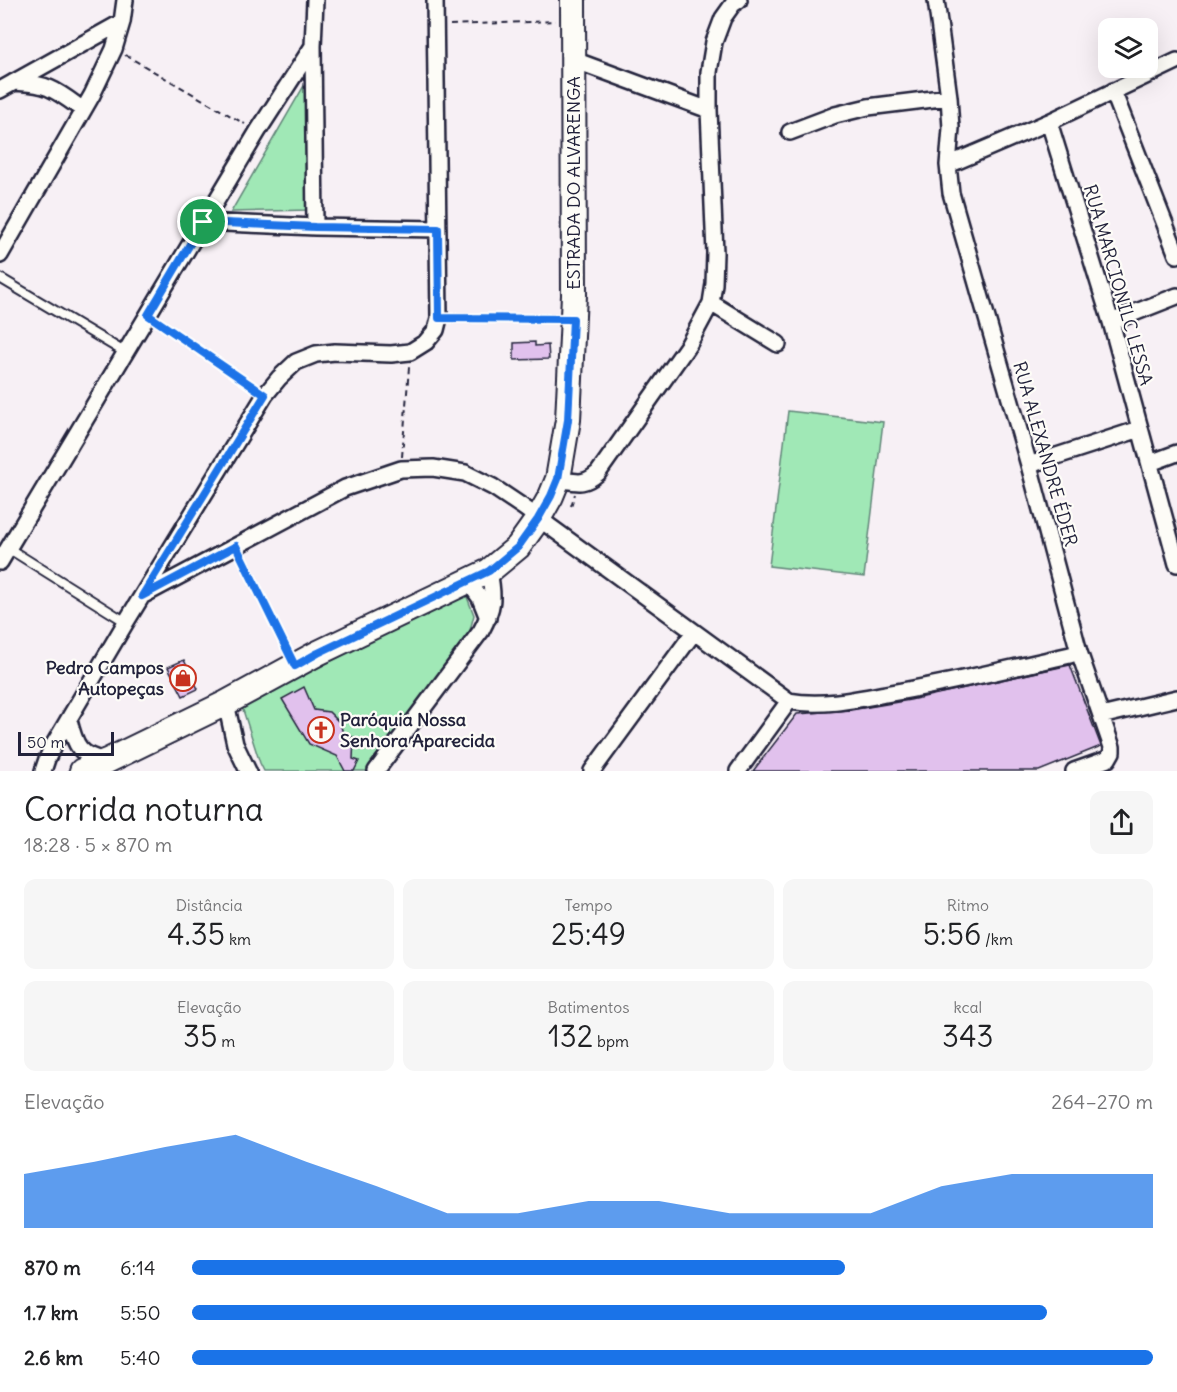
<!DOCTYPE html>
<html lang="pt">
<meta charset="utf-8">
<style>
:root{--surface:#fff;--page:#f6f6f6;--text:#202124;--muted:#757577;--accent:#1a73e8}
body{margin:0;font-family:Delius,sans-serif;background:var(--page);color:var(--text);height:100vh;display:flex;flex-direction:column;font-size:22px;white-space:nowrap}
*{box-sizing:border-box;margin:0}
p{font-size:20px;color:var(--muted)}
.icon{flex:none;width:33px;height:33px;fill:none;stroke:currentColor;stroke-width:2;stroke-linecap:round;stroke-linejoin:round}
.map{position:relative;height:771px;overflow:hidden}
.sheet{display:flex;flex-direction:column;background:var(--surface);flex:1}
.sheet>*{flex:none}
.controls{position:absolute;left:1098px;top:18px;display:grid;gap:12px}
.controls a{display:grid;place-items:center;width:60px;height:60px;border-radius:12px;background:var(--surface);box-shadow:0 6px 24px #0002;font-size:30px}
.scale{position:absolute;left:18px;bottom:15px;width:96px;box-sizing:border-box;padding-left:6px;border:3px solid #22223b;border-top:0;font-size:16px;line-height:21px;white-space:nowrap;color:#22223b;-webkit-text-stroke:4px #fdfcf7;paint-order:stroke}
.pin{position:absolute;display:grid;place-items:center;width:51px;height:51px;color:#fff;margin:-26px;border:3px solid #fff;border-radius:50%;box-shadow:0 2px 6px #0007}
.round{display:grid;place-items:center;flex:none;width:63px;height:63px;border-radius:12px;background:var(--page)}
.overview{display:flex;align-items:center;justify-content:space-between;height:102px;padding:0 24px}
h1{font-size:33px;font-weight:600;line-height:45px}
.figures{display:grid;grid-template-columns:repeat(3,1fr);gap:9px;height:102px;padding:6px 24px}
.figures div{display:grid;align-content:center;border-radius:12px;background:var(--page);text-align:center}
.figures b{font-size:30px;font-weight:600}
.figures small{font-size:16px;font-weight:400}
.figures p{font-size:16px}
.chart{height:168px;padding:12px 24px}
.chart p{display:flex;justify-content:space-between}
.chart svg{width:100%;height:108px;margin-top:6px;fill:var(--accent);opacity:.7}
ul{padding:0 24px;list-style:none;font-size:20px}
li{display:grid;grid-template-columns:96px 72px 1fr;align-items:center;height:45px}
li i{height:15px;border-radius:8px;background:var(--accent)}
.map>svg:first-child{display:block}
.green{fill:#a0e8b6;stroke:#618578;stroke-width:1.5}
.building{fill:#e1c1ed;stroke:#22223b;stroke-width:1.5}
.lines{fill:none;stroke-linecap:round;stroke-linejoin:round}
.lane-casing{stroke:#22223b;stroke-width:12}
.street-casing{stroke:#22223b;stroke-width:20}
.primary-casing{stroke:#22223b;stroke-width:28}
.path{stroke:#22223b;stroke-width:2;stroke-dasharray:6 4.5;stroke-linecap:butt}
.lane{stroke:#fdfcf7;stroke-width:8}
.street{stroke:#fdfcf7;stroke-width:15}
.primary{stroke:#fdfcf7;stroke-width:24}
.route-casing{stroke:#fff;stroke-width:12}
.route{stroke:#1a73e8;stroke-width:8}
.labels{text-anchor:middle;stroke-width:4.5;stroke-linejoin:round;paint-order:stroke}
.street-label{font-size:18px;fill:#22223b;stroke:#fdfcf7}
.poi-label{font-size:18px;font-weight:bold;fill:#22223b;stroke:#fdfcf7;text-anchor:end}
</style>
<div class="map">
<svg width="1177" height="771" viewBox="0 0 1177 771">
<rect width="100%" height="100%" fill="#f7f0f5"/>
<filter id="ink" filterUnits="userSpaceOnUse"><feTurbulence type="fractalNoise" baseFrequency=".0167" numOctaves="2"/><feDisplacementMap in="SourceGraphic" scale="12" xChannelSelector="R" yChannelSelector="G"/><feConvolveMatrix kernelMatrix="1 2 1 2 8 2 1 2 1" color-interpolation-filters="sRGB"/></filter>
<g filter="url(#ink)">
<path class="green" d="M309,77L308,210L231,212Z
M788,411L883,422L864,577L769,566Z
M465,592L474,615L469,634L369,771H264L260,763L242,707Z"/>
<path class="building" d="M535,342V346L548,345L549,359L514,360V343Z
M184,660L198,689L183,696L168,667Z
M1070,665L1101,746L1039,771H753L797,714L851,710L910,700Z
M304,687L314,710L329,712L340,723L344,737H354L353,759L359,761L354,771H345L337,756L309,744L282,699Z"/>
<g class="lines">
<defs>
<path id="lane" d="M0,278L126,353
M8,548L126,622"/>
<path id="street" d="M315,0L313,46L315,227
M936,0L949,97L951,128L948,165L951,193L1029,465L1079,652L1112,747V752L1108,759L1074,771
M574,60L709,110
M14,82C26,83 38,83 49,88C61,93 72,102 83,110
M0,90L122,22
M1113,91L1177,255
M1049,122L1111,322L1177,564
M790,132L835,115L868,107L949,97
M948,165L1049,122L1177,61
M203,222L315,227L438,229
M0,255L92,95L114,49L122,22L125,0
M711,303L778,344
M1111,322L1177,296
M1150,463L1177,453
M1029,465L1140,429
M558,479C577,482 583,486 598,473L689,344L711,303L714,284L715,253L709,110V72L714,42L723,18L733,4L739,0
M0,562L258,131L313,46
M468,581L480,598L488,618
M142,596L345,488L401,469L433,468L465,473L493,487L523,507L789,701C820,707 854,700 885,694C947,684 1008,669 1070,655L1079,652
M226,703L235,744L248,771
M1101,716L1177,698
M69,720C75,745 79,756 106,761
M43,771L47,759L54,744L126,622L265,395L279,378L296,362L316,354L335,352L391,354L410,352L426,342L436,330L439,318L435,0
M376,771L481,631C494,607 494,597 489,571
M592,771L694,632
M738,771L789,701"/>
<path id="primary" d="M82,771L107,761L226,703L318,653L489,571L518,547L538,519L551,496L558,479L568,420L574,295L573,0"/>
</defs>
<use href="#lane" class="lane-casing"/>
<use href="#street" class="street-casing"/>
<use href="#primary" class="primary-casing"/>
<path class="path" d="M450,25L555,21
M125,55L245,124
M451,319H553
M158,322L255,388
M402,457L409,367
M571,506L575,494
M242,558L287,650"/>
<use href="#lane" class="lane"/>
<use href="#street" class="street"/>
<use href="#primary" class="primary"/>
</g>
</g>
<g class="lines" filter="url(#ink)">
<defs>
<path id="route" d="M203,222L315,227L438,229L439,318L573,319L568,420L558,479L551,496L538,519L518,547L489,571L318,653L295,666L236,546L142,596L265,395L148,315Z"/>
</defs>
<use href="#route" class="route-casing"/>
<use href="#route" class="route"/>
</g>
<defs>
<symbol id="shop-ring" viewBox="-11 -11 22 22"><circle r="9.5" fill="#fdfcf7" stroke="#c8321e" stroke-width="1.5"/><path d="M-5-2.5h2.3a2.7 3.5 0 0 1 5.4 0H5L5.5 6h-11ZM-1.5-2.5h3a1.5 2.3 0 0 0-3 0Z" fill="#c8321e"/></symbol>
<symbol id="church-ring" viewBox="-11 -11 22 22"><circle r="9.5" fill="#fdfcf7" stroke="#c8321e" stroke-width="1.5"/><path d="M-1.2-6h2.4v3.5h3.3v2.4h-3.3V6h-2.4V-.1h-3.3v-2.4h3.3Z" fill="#c8321e"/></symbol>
</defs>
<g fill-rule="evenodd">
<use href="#shop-ring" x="168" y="663" width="30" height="30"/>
<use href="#church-ring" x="306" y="715" width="30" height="30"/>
</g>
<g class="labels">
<g class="street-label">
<text transform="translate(574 183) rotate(-90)" y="6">ESTRADA DO ALVARENGA</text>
<text transform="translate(1118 285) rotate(74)" y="6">RUA MARCIONILC LESSA</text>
<text transform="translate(1045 454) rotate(74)" y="6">RUA ALEXANDRE ÉDER</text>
</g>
<g class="poi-label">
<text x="164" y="674">Pedro Campos<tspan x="164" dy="21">Autopeças</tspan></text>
<text x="340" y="726" text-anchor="start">Paróquia Nossa<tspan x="340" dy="21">Senhora Aparecida</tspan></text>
</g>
</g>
</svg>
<div class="controls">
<a><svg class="icon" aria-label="layers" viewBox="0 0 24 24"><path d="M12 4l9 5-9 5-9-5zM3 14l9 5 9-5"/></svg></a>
</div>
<div class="scale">50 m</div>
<div class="pin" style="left:203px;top:222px;background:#1e9e55"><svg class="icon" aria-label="arrive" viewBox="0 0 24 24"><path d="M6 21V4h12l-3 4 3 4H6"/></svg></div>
</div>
<section class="sheet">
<div class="overview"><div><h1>Corrida noturna</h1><p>18:28 · 5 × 870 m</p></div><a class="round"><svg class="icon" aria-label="share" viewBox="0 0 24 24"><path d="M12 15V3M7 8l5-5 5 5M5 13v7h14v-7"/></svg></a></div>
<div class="figures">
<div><p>Distância</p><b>4.35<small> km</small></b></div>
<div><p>Tempo</p><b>25:49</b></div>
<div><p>Ritmo</p><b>5:56<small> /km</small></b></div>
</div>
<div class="figures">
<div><p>Elevação</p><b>35<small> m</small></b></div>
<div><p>Batimentos</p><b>132<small> bpm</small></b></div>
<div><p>kcal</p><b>343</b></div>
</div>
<div class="chart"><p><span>Elevação</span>264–270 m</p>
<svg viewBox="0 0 160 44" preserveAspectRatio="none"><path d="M0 44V22L10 17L20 11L30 6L40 17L50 27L60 38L70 38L80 33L90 33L100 38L110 38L120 38L130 27L140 22L150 22L160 22V44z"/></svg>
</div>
<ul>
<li><b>870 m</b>6:14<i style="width:68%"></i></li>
<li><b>1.7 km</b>5:50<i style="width:89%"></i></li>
<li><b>2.6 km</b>5:40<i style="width:100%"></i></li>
</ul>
</section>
